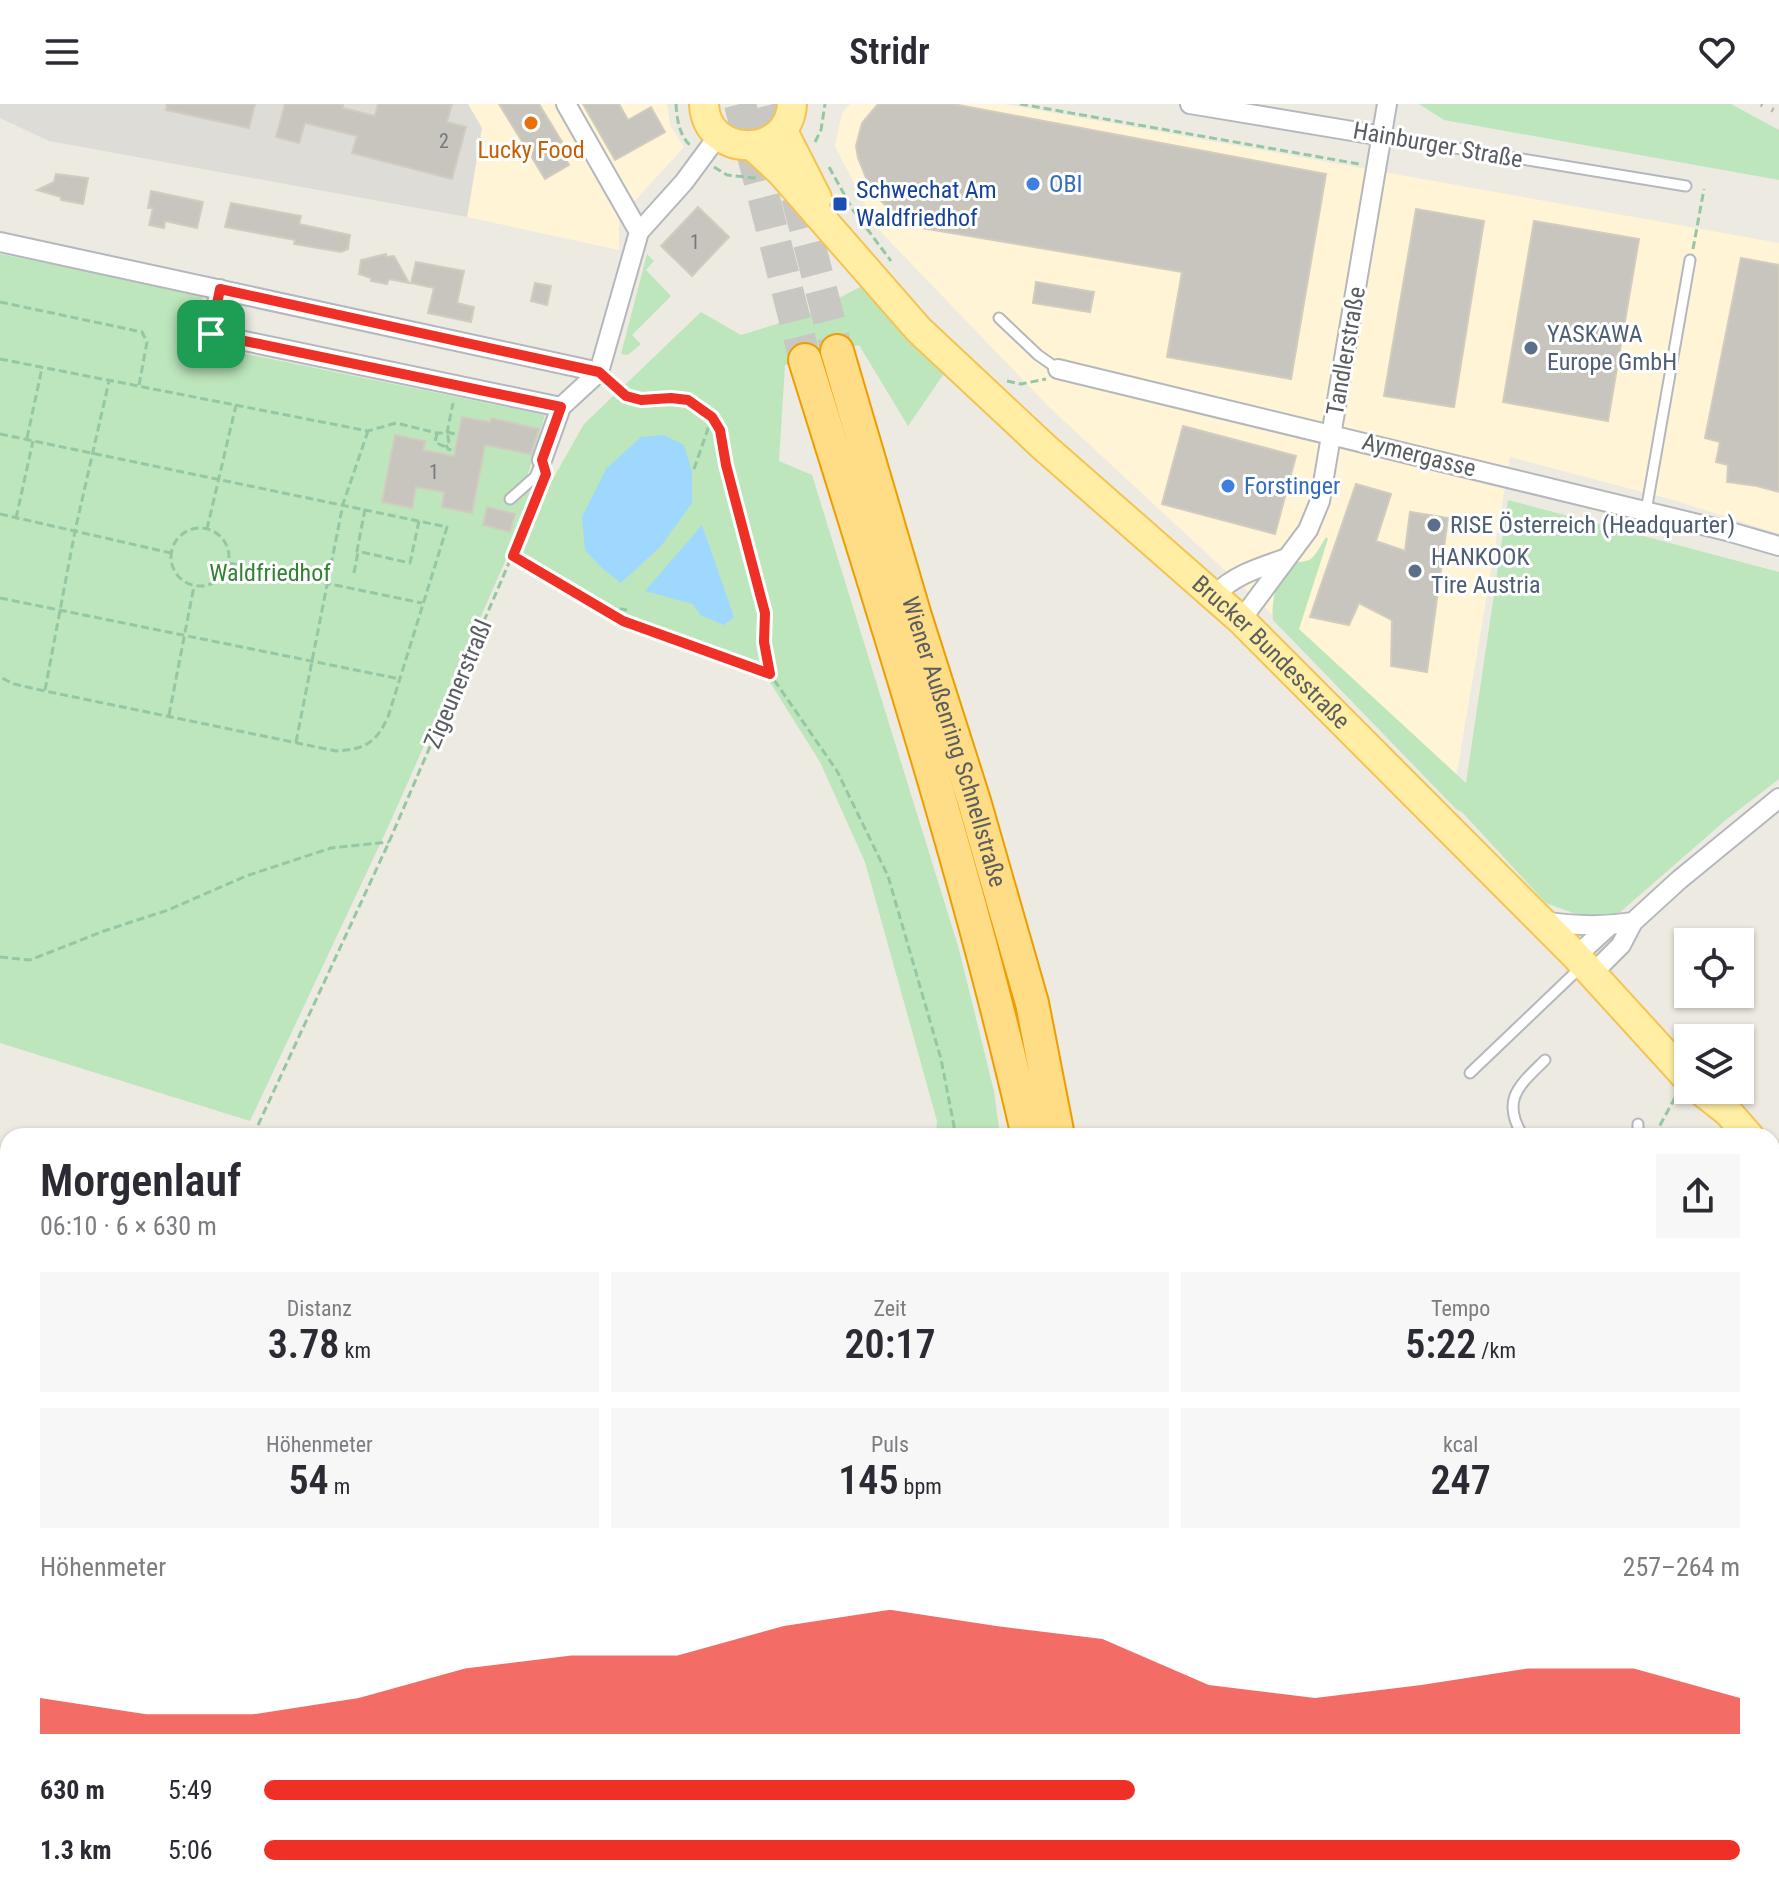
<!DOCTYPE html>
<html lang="de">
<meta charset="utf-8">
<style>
:root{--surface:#fff;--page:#f7f7f7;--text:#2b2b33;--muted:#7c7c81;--accent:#ef3026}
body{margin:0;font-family:"Roboto Condensed",sans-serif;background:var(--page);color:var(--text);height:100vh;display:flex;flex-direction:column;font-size:30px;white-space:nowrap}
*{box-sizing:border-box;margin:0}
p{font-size:26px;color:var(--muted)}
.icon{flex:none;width:44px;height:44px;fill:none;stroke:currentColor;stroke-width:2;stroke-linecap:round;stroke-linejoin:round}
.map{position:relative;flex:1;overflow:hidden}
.side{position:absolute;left:0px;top:1024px;width:1780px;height:770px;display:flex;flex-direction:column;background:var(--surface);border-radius:24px 24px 0 0;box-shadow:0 2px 6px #0004}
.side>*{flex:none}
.fabs{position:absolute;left:1674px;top:824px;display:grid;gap:16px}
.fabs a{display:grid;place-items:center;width:80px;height:80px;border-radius:0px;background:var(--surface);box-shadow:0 2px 6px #0004;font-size:40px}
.pin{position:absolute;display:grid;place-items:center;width:68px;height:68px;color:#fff;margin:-34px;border-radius:16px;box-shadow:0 4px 12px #0006}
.round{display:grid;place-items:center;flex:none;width:84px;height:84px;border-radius:0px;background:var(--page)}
.headline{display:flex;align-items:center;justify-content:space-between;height:136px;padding:0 40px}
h1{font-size:44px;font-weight:600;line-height:60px}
.stats{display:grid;grid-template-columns:repeat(3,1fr);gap:12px;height:136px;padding:8px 40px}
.stats div{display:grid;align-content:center;border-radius:0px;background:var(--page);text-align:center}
.stats b{font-size:40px;font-weight:600}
.stats small{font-size:22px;font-weight:400}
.stats p{font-size:22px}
.chart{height:224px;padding:16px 40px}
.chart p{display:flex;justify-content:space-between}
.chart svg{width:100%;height:144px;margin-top:8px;fill:var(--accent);opacity:.7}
ul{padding:0 40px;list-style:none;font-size:26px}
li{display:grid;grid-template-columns:128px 96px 1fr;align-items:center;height:60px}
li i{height:20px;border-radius:10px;background:var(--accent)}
header{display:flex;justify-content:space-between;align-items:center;height:104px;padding:0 40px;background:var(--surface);font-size:36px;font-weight:600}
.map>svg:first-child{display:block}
.commercial{fill:#fff4d5}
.industrial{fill:#dedcd6}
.green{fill:#bde6bc}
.water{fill:#9fd8ff}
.building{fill:#c8c5be;stroke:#d2ccbf;stroke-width:2}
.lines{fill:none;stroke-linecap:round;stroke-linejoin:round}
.highway-tunnel{stroke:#c8c7c2;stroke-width:32;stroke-dasharray:32 16;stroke-linecap:butt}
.lane-casing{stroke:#b4b8bc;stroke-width:13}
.street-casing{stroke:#b4b8bc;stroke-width:22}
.primary-casing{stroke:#f6c352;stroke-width:32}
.highway-casing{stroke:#ee9d00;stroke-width:36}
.path{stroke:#95c7a2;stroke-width:3;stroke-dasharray:8 4;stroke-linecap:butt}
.lane{stroke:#fff;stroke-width:9}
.street{stroke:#fff;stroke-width:18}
.primary{stroke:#ffeea4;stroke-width:28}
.highway{stroke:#ffdd86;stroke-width:32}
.rail{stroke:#b3b4b4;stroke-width:5;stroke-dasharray:2 10;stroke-linecap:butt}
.route-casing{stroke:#fff;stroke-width:16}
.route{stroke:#ef3026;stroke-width:10}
.food-dot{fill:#e8710a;stroke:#fff;stroke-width:3}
.shop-dot{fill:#3f7fe0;stroke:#fff;stroke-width:3}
.transit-dot{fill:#1a4fb4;stroke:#fff;stroke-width:3}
.service-dot{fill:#5c6f8a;stroke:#fff;stroke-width:3}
.labels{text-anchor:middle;stroke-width:6;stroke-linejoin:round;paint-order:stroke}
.number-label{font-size:20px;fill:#76787a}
.street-label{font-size:24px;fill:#5a5e63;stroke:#fff}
.food-label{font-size:24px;fill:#c56008;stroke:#fff}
.shop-label{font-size:24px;fill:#366cbe;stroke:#fff;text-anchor:start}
.transit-label{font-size:24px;fill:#164399;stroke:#fff;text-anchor:start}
.service-label{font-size:24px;fill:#4e5e75;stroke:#fff;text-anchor:start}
.park-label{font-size:24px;fill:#318332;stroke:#fff}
</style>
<header><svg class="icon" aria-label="menu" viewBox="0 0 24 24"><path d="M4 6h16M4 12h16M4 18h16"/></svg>Stridr<svg class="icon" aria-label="heart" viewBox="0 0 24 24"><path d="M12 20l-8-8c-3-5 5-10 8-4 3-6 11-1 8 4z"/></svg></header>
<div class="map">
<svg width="1779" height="1793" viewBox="0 0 1779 1793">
<rect width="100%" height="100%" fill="#edeae1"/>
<path class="commercial" d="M468,0H667L670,21L684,43L619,114V146L467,113L482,24Z
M850,0H1004L1779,139V430L1677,397L1510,353L1455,680L1048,302L877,124L835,42L842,9Z"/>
<path class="industrial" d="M0,0H468L482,24L467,113L49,37L0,14Z"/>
<path class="green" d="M1419,0H1731L1779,26V76L1444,16Z
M0,150L203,190L193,239L545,311L528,370L541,376L389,721L250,1017L0,939Z
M647,150L654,157L646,166L671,192L632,231L641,240L628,251L621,250Z
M862,182L945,268L908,322L859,241L785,261L779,357L812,371L958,842L994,987L1000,1032H936L937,1017L865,758L820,658L768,575L621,520L517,462L550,380L584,320L701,208L741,231L806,211Z
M1508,396L1779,468V675L1727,715L1618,810L1579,811L1546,799L1462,708L1456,705L1273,516C1271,499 1276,469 1294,460C1301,456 1306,459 1312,454C1318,448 1322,439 1326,433L1328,435L1299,525L1466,679Z
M0,1148L8,1150V1637L0,1635Z
M389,1786H878L896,1793H408Z
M906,1786H1039L1038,1793H917Z
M1415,1786H1496L1511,1793H1431Z"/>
<path class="water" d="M664,331L684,341L692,368V399L661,442L621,479L602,464L585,446L582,413L606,365L641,333Z
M702,421L734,513L724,521L700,511L693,500L645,487Z"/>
<path class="building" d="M167,0H255L249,24L166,6Z
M285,0H343V4L375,12L378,0H452L447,18L466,23L452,75L352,49L357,32L305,19L299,39L276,33Z
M499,0H539L562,38L557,41L569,61L545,75Z
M583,0H619L628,16L651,3L665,28L615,56Z
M878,0H953L1326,70L1291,275L1167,253L1182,168L904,121L871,86L858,54L856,42L862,19Z
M56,70L88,74L83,100L61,96V93L37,86L54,78Z
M151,87L203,98L197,124L165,117L164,124L149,121L153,104H148Z
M231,99L301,112L299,120L350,131L348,145L341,148L294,140L295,136L225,123Z
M698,103L729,133L692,172L661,142Z
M1416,105L1484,117L1454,303L1384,292Z
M1534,117L1639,135L1608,317L1503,298Z
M386,150V153L394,152L409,179L389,175L387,180L371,177V174L359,170L361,156Z
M1741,154L1779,161V388L1757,382L1727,378L1728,361L1716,358L1720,338L1705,334Z
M416,158L464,167L457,199L474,203L471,218L428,209L434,184L411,179Z
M1036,178L1094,188L1090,208L1033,199Z
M535,179L551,182L547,201L531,197Z
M462,313L490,318L491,314L539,325L531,350L485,341L472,409L442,403L444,388L416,383L412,404L382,398L395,331L425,337L423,346L454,352Z
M1183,322L1296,352L1275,430L1162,400Z
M1356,380L1391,390L1376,437L1405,447L1410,408L1448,414L1427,568L1391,562L1392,516L1359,499L1349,521L1310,513Z
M487,403L515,410L510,428L483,421Z"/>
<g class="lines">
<path class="highway-tunnel" d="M740,0L805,256
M773,0L837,247"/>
<defs>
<path id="lane" d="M1382,32L1686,82
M999,214L1038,251L1058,265
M510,395L535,373L542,356
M1646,407L1690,156
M1470,969L1582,862
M1523,1032C1500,995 1520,981 1545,956
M1638,1032V1020"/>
<path id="street" d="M566,0L639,128
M1190,0L1382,32
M0,138L599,268
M220,185L211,230L561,303
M1058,265L1727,427L1779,442
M542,356L561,303L599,268L639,128L684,78L718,32
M1214,492C1233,471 1261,463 1287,454
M1241,516L1308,426L1320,397L1387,0
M1542,817C1573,822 1601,823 1633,818
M1576,852L1609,822
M1593,869L1621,841L1633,818L1679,776L1779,694"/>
<g id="primary">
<path d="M704,0C706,55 789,55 792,0"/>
<path d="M783,27L817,94"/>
<path id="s1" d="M754,43L781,68L919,226L1044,343L1241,516L1576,852L1688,975"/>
<path d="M1700,986L1728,1008L1749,1032"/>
<path d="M1772,1057L1779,1065"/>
<path d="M1772,1097L1777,1134"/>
<path d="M1772,1165V1152L1779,1130"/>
</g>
<g id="highway">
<path id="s2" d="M837,247L915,512L974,697L1032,899L1058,1032"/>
<path d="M805,256C885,513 968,769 1028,1032"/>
<path d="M1772,1194L1776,1188"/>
<path d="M1772,1237L1779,1233"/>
<path d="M1063,1793V1786"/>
<path d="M1093,1793V1786"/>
<path d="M1138,1793L1140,1786"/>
</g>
</defs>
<use href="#lane" class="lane-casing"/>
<use href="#street" class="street-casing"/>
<use href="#primary" class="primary-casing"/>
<use href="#highway" class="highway-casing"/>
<path class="path" d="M676,0C677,15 679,32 691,42
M1020,0L1359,60
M815,38L821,26L825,0
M714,63L727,71L756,74
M829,63L853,106L891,157
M1693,145L1704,85
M0,198L142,228L147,238L139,281
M0,255L368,327L396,319L437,329H447L453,299
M1007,277L1021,280L1046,275
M612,279L626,292L641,296L671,294L688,296L712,313L720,326L726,361L765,509L764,538L770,570L837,667L888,772L941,955L954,1022L953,1032
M447,328L459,331
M437,329L435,338L443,342L449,337L447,329
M0,330L447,423L388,613C375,640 365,645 336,647L45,587L14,580L0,573
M27,334L42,264
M446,341L448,345L455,347
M694,365L712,313
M365,405L357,447L410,459L419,417
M0,410L171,449
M16,414L33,337
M171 453a29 29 0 1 1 58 0a29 29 0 1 1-58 0Z
M207,425L236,301
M513,452L599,501L627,506
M229,459L422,499
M354,469L358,448
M0,494L400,575
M599,501L623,517L770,570
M45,586L75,427L109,277
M169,611L194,482
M296,638L343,400L368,327
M0,853L30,856L104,827L168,806L246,772L331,744L389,738
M253,1032L389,738L539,389
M1654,1032L1676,992
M0,1274L8,1276
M1772,1286L1779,1281
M0,1629L8,1631
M101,1786V1793
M895,1786L908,1793
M992,1793V1786
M1190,1793L1193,1786"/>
<use href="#lane" class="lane"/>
<use href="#street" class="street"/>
<use href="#primary" class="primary"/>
<use href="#highway" class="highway"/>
<path class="rail" d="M1761,0L1779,9"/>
</g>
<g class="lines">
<defs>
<path id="route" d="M220,185L599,268L626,292L641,296L671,294L688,296L712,313L720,326L726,361L765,509L764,538L770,570L623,517L513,452L546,370L542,356L561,303L211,230Z"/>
</defs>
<use href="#route" class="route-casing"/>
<use href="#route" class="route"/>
</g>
<circle class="food-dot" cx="531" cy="19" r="8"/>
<g class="shop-dot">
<circle cx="1033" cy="80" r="8"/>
<circle cx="1228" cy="382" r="8"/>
</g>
<rect class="transit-dot" x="832" y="92" width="16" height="16" rx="4"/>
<g class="service-dot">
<circle cx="1531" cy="244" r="8"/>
<circle cx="1434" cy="421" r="8"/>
<circle cx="1415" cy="467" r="8"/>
</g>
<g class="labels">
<g class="number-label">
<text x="444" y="44">2</text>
<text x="695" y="145">1</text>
<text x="434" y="375">1</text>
</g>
<g class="street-label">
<text transform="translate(1438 41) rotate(10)" y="8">Hainburger Straße</text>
<text transform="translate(1346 247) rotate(-80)" y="8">Tandlerstraße</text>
<text transform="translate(1419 351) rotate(14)" y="8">Aymergasse</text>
<text dy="8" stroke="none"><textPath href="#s1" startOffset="724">Brucker Bundesstraße</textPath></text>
<text transform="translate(458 580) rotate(-67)" y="8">Zigeunerstraßl</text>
<text dy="8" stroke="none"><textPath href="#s2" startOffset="408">Wiener Außenring Schnellstraße</textPath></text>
</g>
<g class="food-label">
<text x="531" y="54">Lucky Food</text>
</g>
<g class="shop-label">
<text x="1049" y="88">OBI</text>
<text x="1244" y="390">Forstinger</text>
</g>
<g class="transit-label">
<text x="856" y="94">Schwechat Am<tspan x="856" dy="28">Waldfriedhof</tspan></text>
</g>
<g class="service-label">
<text x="1547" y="238">YASKAWA<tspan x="1547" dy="28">Europe GmbH</tspan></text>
<text x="1450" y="429">RISE Österreich (Headquarter)</text>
<text x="1431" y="461">HANKOOK<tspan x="1431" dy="28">Tire Austria</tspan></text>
</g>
<g class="park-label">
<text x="270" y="477">Waldfriedhof</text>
</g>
</g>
</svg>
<div class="fabs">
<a><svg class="icon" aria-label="locate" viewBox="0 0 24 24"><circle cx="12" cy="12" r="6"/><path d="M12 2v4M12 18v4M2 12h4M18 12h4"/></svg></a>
<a><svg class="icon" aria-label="layers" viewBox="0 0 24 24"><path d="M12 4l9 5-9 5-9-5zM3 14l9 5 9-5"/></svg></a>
</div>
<div class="pin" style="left:211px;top:230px;background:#1e9e55"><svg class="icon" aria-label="arrive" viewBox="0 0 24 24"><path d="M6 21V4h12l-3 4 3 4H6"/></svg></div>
<section class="side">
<div class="headline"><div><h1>Morgenlauf</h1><p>06:10 · 6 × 630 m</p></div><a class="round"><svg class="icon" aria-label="share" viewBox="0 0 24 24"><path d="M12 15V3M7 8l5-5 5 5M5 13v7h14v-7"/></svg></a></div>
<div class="stats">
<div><p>Distanz</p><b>3.78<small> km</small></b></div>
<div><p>Zeit</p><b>20:17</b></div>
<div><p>Tempo</p><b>5:22<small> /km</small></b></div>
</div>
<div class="stats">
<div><p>Höhenmeter</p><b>54<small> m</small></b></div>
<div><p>Puls</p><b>145<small> bpm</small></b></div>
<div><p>kcal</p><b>247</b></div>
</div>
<div class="chart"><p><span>Höhenmeter</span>257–264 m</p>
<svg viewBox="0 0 160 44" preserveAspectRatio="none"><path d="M0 44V33L10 38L20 38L30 33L40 24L50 20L60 20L70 11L80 6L90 11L100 15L110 29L120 33L130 29L140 24L150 24L160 33V44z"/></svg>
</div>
<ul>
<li><b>630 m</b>5:49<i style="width:59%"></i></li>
<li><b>1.3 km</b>5:06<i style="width:100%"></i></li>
</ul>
</section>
</div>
